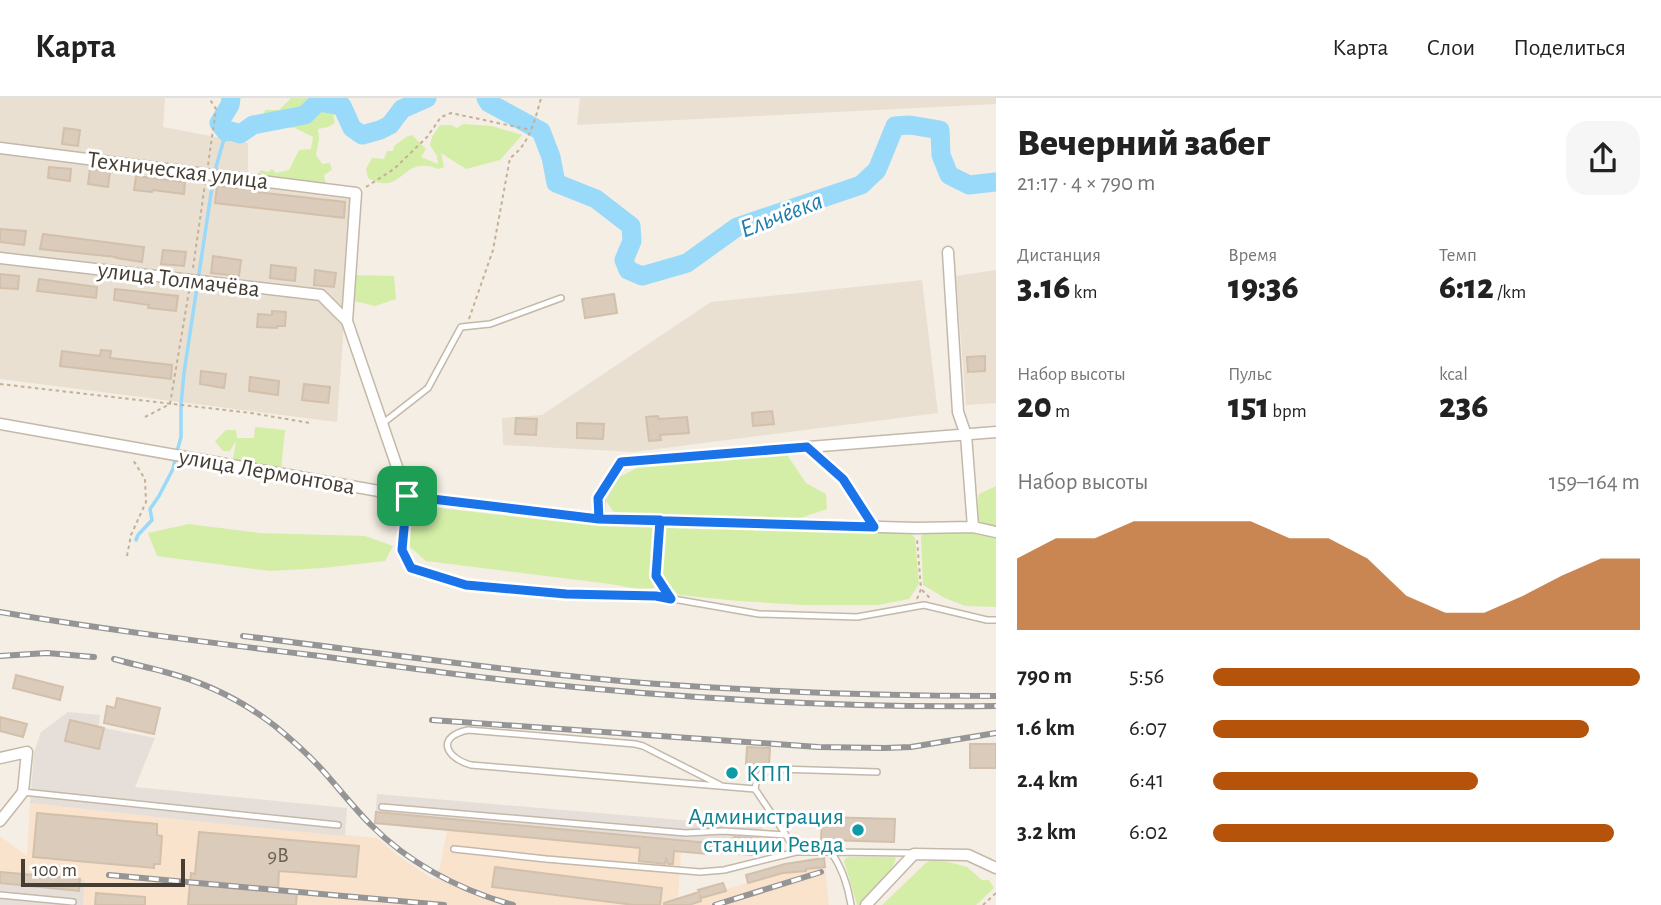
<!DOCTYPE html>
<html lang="ru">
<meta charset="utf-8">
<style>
:root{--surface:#fff;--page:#f6f6f6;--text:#222;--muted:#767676;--line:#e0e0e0;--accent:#b45309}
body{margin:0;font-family:"Alegreya Sans",sans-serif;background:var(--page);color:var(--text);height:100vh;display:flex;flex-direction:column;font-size:26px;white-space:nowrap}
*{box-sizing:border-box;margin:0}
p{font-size:23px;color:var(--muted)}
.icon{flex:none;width:38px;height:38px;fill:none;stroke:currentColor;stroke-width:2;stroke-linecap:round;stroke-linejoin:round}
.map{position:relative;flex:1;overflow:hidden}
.details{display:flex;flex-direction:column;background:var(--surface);width:665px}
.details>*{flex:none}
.scale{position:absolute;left:21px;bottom:18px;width:164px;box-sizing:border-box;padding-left:7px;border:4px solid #473e33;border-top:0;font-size:19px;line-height:24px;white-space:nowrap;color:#473e33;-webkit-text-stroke:5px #fff;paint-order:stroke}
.pin{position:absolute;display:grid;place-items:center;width:60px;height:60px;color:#fff;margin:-30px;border-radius:14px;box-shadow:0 4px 10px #0006}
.round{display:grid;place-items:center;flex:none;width:74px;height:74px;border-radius:21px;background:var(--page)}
.overview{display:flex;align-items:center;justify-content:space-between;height:119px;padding:0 21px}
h1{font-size:38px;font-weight:800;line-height:52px}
.stats{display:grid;grid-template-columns:repeat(3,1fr);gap:10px;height:119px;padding:7px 21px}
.stats div{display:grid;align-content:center}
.stats b{font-size:35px;font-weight:800}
.stats small{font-size:19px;font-weight:400}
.stats p{font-size:19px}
.chart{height:196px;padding:14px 21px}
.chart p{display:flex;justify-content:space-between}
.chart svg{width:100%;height:126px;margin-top:7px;fill:var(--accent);opacity:.7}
ul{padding:0 21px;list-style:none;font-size:23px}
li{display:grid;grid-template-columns:112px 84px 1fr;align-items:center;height:52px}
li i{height:18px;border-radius:9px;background:var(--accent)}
header{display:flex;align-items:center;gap:42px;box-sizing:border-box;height:98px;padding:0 35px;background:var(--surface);border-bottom:2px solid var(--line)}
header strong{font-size:33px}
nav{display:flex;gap:38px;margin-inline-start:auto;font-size:24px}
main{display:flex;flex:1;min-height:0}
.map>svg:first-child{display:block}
.residential{fill:#e9e0d2}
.commercial{fill:#f9e3cd}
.industrial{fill:#e6dfd9}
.green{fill:#d4eea8}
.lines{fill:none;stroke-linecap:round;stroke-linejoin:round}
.stream{stroke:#99d9f9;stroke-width:3.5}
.river{stroke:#99d9f9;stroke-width:19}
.building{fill:#dacbbb;stroke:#d3c0ab;stroke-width:2}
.service-casing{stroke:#c4b8a9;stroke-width:8}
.minor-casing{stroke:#c4b8a9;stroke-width:13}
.path{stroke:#c4b095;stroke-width:2;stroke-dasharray:3.5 3.5;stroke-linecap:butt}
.service{stroke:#fff;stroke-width:5}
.minor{stroke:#fff;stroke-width:10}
.rail-casing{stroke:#959595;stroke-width:6}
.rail{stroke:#fff;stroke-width:3.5;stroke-dasharray:10;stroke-linecap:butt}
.route-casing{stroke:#fff;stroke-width:14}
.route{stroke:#1a73e8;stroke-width:9}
.culture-dot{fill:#0f9aa8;stroke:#fff;stroke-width:2.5}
.labels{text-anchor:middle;stroke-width:6;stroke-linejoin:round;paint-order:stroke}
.number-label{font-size:21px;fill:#6c6155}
.street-label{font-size:24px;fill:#473e33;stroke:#fff}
.culture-label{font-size:24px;fill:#0d838f;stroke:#fff;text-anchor:start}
.water-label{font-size:26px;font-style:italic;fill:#1e7dae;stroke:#fff}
</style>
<header>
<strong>Карта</strong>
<nav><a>Карта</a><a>Слои</a><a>Поделиться</a></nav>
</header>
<main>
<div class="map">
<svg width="996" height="807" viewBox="0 0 996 807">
<rect width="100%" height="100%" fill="#f4eee4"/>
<path class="residential" d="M0,0H165L163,29L248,45V85L353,99L337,324L0,281Z
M580,0H996V6L577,27Z
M996,172V305L966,307L956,178Z
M922,182L938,315L634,354L503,347L502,320L542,317L711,204Z"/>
<path class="commercial" d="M30,705L184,722L377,740L400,759L434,782L440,769L447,732L681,753L678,800L680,807H83L85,782L0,774V738L27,758Z
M825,769L829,807H689L701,803V800L726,793V791L775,777L776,776L806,773V771Z"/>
<path class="industrial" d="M68,614L100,617L99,629L155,640L135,689L347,710L345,738L184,722L30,705L34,655L41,634Z
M377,696L762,729L761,752H755V757L709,754L708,756L375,725Z
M0,774L85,782L83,807H0Z"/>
<path class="green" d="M291,0L343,1L346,8L342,16L333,17L335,25L328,29L318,31L319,41L316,57L322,66L330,65L332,72L324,77L326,86L270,81L258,76L261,72L268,74L272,71L276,75L289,72L299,52L311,51L313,39L295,30L272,28L270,21L274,18H266L264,14L266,12H279Z
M463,26L492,28L522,37L500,62L466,71L441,55L444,69L439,71C435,70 431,68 427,68C402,64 399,98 368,80L366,71L372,60L384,61L387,53H393L394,48L406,39L412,37L426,51L421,59L438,66L437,58L430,47L432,39L440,27H451L457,30Z
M354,177L394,178L396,201L375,208L350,202Z
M255,329L285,332L281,372L233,362L236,343L230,353H223L215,343L226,332H236L237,340H254Z
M785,354L806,385L826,396L827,411L800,420L625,418L613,413L606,403L619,379L639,369Z
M996,388V429L976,423L979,396Z
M412,407L562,424L656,427L652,476L656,489L644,492L610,486L426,463L410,449V410Z
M189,426L259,435L365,438L393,448L385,463L323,470L270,473L157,458L148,435Z
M664,429L911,435L915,440L919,486L909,501L878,507H803L738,503L679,497L664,484L660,471Z
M925,434L975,435L996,440V509L965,508L945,500L923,487L921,438Z
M850,759H894L896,760C892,776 871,794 860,807H857C853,792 848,778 844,763L846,760Z
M937,761L967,769L982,782H989L994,790L976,807H882L927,764Z"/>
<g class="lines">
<path class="stream" d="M136,442L138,437L152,422L150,411L159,398L173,371L176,357L181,339V307L184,275L214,76L226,34"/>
<path class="river" d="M231,0L230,7L219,25L226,34L231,33L240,36L253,27L305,17L318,4L342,8L352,30L362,37L380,32L390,27L402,11L427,0
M486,0L489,5L541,33L551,59L556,85L596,101L631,128L632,143L624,162L628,172L642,178L687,165L737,129L861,87L877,72L895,28L910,27L940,32L941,57L949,77L969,87L996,84"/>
</g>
<path class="building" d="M64,30L80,32L78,48L62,46Z
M49,69L71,71L70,83L48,80Z
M90,71L110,74L108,89L88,86Z
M136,78L185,84L184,96L153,92L152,94L134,92Z
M217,88L257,92V94L345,104L344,120L215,105Z
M0,131L26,133L24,147L0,144Z
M43,136L144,149L142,164L116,160V159L40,151Z
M163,152L186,154L184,168L161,166Z
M213,158L241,162L239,178L211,175Z
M271,167L296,170L295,183L270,180Z
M315,172L336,175L334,189L314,187Z
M0,176L19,178L18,191L0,190Z
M39,181L97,189L96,200L37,193Z
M115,191L178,198L176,213L148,210L149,207L114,202Z
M614,196L617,215L585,220L582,201Z
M272,213L286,214L285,228H277V230L257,229L258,216L272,217Z
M101,252L111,253L110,260L172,267L171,281L60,268L62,253L100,258Z
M985,258V273L968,274L967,259Z
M201,273L226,276L224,290L200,286Z
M250,279L279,283L278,297L249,293Z
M304,286L330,289L328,305L302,302Z
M772,313L774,326L753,328L752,315Z
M658,318L659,321L687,319L689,335L660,337L661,342L649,343L646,319Z
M516,320L537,321L536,337L515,336Z
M577,325L604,326L603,341L577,340Z
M16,577L63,589L60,602L13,590Z
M117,600L160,610L154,636L104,625L107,608L115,610Z
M0,619L27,626L23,639L0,633Z
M70,622L104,630L99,651L65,643Z
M970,646H996V670H970Z
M747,649L770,650L769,667L746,666Z
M376,714L709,745V743L733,745L734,739L762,741L761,752H755V757L709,754L708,756L674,753L673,766H668L666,760L665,766L639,763L640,750L375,725Z
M37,715L157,726V737L162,738L160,766H154V770L33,759Z
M822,719L895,721L894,744L821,742Z
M199,734L359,748L356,779L279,773L278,793L297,795L296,807H188L191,775L195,776Z
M824,760L825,769L806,771V773L783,775L748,785L746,777L785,766Z
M495,769L662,790L660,807H634L492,789Z
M0,774L80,781L79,793L0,785Z
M723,785L726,793L701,800L700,796L701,803L689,807H664V805L699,794L698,792Z
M96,795L145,799V807H95Z"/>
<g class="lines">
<defs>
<path id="service" d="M382,326L428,290L461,229L490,226L561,200
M407,399L402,452L411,470L466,487L566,496L656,498L759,516L857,519L924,507L987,522H996
M720,687L643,648L635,646L468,632C435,639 446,660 471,667L755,691L786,737
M755,691C757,675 763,673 778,671L877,674
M23,694L338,727
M382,709L686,735L723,733L786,737L796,754H831
M454,751L546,761L700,774L724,772L796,754
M0,797L73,804
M851,807C848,788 843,771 831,754L912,755"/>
<path id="minor" d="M0,50L356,95L347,223L407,398
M948,154L958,314L966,337L973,429
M0,160L321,197L347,223
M0,326L407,398L599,421V400L621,364L996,334
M599,421L916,430L973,429L996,434
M0,660L27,654L23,694L0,723
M866,807L914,756L968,757L996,770"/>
</defs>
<use href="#service" class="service-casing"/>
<use href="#minor" class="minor-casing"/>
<path class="path" d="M208,67L216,11L209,0
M366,89L394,71L427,39L441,19L451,15L531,32
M193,170L205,86
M469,221L493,152L510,60C529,47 535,22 541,0
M0,286L251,315L310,325
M145,319L170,306L189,193
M818,359L843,381L868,419
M659,434L656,478L665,492
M127,458L131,437L146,404L145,381L133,362
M922,492L930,500
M917,501L921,491L917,441
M983,807L996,795"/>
<use href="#service" class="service"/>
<use href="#minor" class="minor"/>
<defs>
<path id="rail" d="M0,514C106,532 213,545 320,558C385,567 450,576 515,583C674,600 835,610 996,608
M243,538C381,555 519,575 658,586C770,594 883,598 996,598
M0,558L47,555L94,559
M114,561C131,566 148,569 165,574C204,584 243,603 275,628C292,642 310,658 325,675C340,692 355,711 371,727C410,766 460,792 513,807
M432,622L818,649L885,650L911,649L996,635
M109,777L444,807
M715,807L821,774"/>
</defs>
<use href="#rail" class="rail-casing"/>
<use href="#rail" class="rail"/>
</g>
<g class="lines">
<defs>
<path id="route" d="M407,398L599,421L874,429L843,381L807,349L621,364L598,400L599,421L660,422L656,478L671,501L656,498L566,496L466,487L411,470L402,452L407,398"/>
</defs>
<use href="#route" class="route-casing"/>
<use href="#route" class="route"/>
</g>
<g class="culture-dot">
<circle cx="732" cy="675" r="7"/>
<circle cx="858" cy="732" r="7"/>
</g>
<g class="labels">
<g class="number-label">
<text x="278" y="764">9В</text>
</g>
<g class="street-label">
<text transform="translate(178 72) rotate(7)" y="8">Техническая улица</text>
<text transform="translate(179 181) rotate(7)" y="8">улица Толмачёва</text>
<text transform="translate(267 373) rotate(10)" y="8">улица Лермонтова</text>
</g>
<g class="culture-label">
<text x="746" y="683">КПП</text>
<text x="844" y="726" text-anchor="end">Администрация<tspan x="844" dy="28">станции Ревда</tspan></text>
</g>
<g class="water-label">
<text transform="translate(781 116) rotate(-21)" y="9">Ельчёвка</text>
</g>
</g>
</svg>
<div class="scale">100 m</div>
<div class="pin" style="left:407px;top:398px;background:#1e9e55"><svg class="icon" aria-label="arrive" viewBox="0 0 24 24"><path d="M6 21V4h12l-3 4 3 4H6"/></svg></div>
</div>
<section class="details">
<div class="overview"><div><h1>Вечерний забег</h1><p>21:17 · 4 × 790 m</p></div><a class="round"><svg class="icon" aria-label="share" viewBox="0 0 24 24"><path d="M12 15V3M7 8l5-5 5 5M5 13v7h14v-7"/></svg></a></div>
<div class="stats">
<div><p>Дистанция</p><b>3.16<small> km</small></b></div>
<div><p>Время</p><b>19:36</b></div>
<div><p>Темп</p><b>6:12<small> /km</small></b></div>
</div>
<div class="stats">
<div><p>Набор высоты</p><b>20<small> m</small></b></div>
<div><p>Пульс</p><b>151<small> bpm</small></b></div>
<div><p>kcal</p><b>236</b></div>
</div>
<div class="chart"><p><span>Набор высоты</span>159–164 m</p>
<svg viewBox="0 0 160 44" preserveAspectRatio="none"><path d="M0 44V19L10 12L20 12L30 6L40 6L50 6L60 6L70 12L80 12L90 19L100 32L110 38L120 38L130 32L140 25L150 19L160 19V44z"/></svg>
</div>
<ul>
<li><b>790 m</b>5:56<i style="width:100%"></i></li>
<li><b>1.6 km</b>6:07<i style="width:88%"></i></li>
<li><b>2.4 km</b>6:41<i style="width:62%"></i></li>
<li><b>3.2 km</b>6:02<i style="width:94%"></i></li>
</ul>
</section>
</main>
